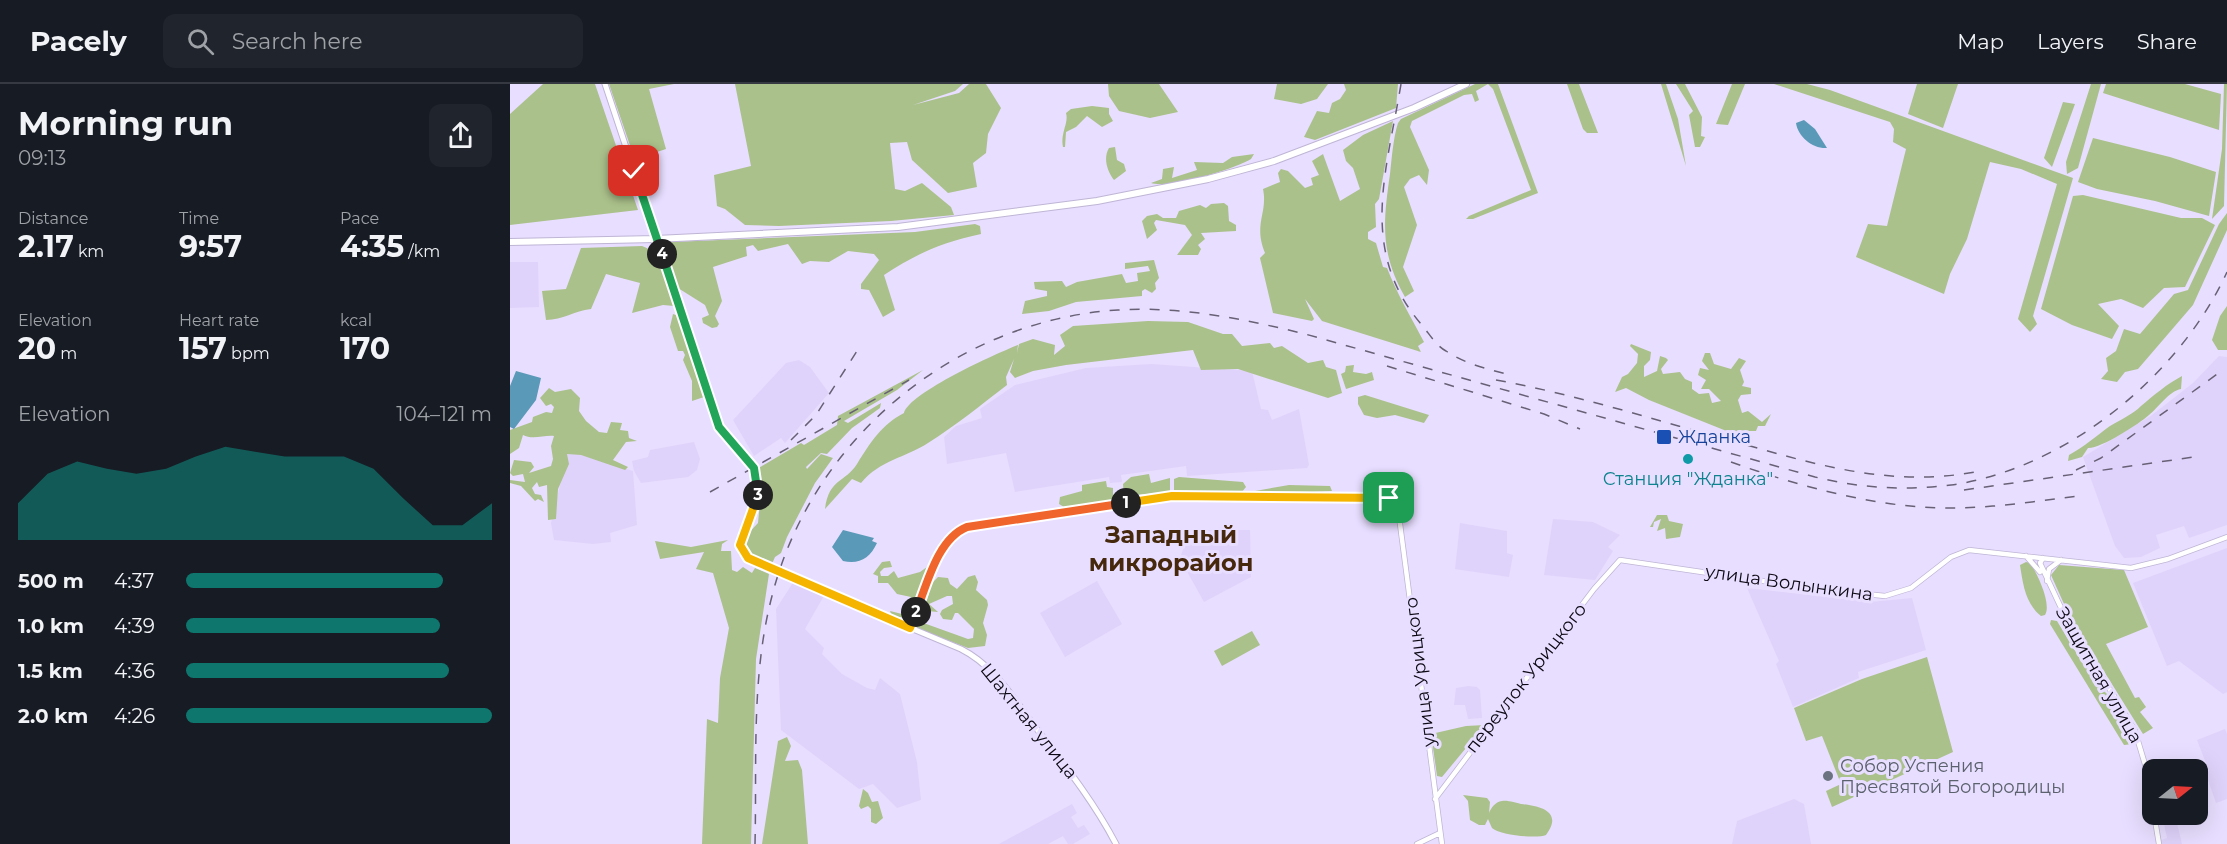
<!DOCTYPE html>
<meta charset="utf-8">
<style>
:root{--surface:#171b24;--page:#20242c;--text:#f1f3f6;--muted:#9ea1a6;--line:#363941;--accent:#0f766e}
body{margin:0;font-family:Montserrat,sans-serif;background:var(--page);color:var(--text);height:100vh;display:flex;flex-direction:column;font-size:22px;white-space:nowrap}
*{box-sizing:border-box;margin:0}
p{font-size:20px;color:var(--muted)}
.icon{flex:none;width:33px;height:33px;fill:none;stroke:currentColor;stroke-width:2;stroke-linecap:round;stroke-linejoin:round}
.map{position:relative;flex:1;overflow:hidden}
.drawer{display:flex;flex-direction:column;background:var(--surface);width:510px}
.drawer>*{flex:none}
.needle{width:39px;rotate:72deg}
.controls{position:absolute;left:1632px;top:675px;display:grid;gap:12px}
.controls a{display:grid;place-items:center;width:66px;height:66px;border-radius:12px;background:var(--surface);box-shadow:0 6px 24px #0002;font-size:30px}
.pin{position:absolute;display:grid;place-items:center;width:51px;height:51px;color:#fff;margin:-26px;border-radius:12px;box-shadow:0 3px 9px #0006}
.km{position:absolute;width:30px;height:30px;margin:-15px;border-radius:50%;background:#222;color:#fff;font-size:16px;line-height:30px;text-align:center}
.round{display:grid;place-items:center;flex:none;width:63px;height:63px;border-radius:12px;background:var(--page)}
.summary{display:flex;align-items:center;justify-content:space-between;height:102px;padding:0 18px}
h1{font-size:33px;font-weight:700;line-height:45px}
.stats{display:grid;grid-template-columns:repeat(3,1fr);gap:9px;height:102px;padding:6px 18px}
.stats div{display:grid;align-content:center}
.stats b{font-size:30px;font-weight:700}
.stats small{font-size:16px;font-weight:400}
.stats p{font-size:16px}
.chart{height:168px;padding:12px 18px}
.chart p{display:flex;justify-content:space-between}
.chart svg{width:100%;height:108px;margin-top:6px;fill:var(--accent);opacity:.7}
ul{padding:0 18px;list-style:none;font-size:20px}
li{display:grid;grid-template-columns:96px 72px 1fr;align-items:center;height:45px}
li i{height:15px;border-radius:8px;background:var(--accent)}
header{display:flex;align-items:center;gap:36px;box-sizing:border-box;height:84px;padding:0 30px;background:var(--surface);border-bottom:2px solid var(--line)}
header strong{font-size:28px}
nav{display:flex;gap:33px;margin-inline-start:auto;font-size:21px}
.search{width:420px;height:54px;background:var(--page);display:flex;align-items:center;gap:15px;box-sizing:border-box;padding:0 21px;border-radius:12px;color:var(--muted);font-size:22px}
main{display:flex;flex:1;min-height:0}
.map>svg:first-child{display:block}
.built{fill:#e0d3fb}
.green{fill:#abc18b}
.water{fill:#5b99b8}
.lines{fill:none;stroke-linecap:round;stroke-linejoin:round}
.tertiary-casing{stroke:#bfb5d5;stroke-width:6}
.secondary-casing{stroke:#bfb5d5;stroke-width:7}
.primary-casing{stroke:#bfb5d5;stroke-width:8}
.tertiary{stroke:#fff;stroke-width:4.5}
.secondary{stroke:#fff;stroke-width:5}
.primary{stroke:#fff;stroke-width:6}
.rail{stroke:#686176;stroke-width:1.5;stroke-dasharray:10 10;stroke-linecap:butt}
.split-1-casing{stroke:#fff;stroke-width:12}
.split-2-casing{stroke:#fff;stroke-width:12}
.split-3-casing{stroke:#fff;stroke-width:12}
.split-4-casing{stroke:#fff;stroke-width:12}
.split-5-casing{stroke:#fff;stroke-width:12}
.split-1{stroke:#f5b400;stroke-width:8}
.split-2{stroke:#f0652b;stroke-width:8}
.split-3{stroke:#f5b400;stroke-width:8}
.split-4{stroke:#22a559;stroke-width:8}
.split-5{stroke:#22a559;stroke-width:8}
.transit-dot{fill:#1a4fb4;stroke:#e8deff;stroke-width:2}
.culture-dot{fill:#0f9aa8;stroke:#e8deff;stroke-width:2}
.worship-dot{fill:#6b7280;stroke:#e8deff;stroke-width:2}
.labels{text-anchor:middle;stroke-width:6;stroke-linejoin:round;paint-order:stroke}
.transit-label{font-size:18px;fill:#164399;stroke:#e8deff;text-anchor:start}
.culture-label{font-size:18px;fill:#0d838f;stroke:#e8deff}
.street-label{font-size:18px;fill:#0d0914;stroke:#e8deff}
.worship-label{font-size:18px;fill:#5b616d;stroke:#e8deff;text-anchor:start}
.district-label{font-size:24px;font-weight:bold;fill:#46280d;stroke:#e8deff}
</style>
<header>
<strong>Pacely</strong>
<div class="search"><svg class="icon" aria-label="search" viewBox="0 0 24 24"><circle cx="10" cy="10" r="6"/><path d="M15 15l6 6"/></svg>Search here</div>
<nav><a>Map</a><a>Layers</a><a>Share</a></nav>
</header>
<main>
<section class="drawer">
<div class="summary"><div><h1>Morning run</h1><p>09:13</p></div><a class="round"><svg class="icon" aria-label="share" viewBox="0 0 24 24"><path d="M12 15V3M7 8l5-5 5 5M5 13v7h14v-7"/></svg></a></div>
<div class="stats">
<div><p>Distance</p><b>2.17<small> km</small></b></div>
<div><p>Time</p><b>9:57</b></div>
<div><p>Pace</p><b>4:35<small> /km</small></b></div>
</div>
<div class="stats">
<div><p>Elevation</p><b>20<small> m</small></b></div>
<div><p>Heart rate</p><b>157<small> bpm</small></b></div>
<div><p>kcal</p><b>170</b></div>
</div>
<div class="chart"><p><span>Elevation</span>104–121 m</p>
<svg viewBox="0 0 160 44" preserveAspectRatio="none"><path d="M0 44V29L10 17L20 12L30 15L40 17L50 15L60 10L70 6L80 8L90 10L100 10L110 10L120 15L130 27L140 38L150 38L160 29V44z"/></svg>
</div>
<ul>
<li><b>500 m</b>4:37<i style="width:84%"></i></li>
<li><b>1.0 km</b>4:39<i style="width:83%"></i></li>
<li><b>1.5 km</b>4:36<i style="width:86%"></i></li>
<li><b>2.0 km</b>4:26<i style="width:100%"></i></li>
</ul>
</section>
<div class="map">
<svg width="1717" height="760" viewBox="0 0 1717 760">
<rect width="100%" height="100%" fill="#e8deff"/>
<path class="built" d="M0,178H28L29,223L0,224Z
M1709,272L1717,273V441L1679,454L1674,442L1646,451L1650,464L1631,473L1614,474L1605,462L1573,373L1642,331L1683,299Z
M289,276L300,283L319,309L275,359L271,354L244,372L223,336L276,279Z
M641,280L742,287L751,325L758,326L762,336L789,325L799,381L797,384L677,392L676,382L611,391L612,398L600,399L599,393L505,408L496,369L437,380L434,353L446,342L472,334L470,325L505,301L576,284Z
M184,358L190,375L187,386L178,393L131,399L124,387L122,377L138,373L140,366Z
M58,367L123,387L127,441L100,449L101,458L83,460L44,456L41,439Z
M1043,435L1083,438L1110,451L1098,463L1103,467L1085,496L1034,491Z
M950,439L997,447V469L1003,471L999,493L945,485Z
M679,446H740L741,493L694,518L670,475Z
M1717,464V608L1713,610L1669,577L1657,582L1623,499Z
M284,497L315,510L295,545L314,564L312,570L332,590L357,604L365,606L370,594L390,610L407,678L411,716L387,724L363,700L349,705L271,646L266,525Z
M587,497L612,540L555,573L530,529Z
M1237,504L1360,518L1402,514L1416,566L1348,588L1349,594L1283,623L1266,580L1269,577Z
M958,602L967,603L970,606L972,634L958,635L955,621H944L946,604Z
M1715,645L1717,650V715L1706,719L1696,690L1699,687L1687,656Z
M1284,715L1294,720L1301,760H1222L1227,737Z
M562,720L567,729L561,733L568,744L574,741L580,750L563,760H558L553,752L538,760H489Z
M1652,731H1665L1672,760H1652L1651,756L1657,754Z"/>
<path class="green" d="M33,0H85L128,126L0,141V30Z
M99,0H164L139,5L156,65L144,69V73L126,79Z
M225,0H453L445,7L403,21L449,9L459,0H476L491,24L478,50L476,69L463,79L467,103L438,109L402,76L397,58L380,59L385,105L395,107L412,99L441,123L444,131L381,137L269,142L235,141L215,125L207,122L204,91L241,82Z
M598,0H649L668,28L640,34L609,27L599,12Z
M767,0H818L807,15L791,20L764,15Z
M834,0H888L886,24L805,56L794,53L807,27L819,29L822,19L830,15L836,6Z
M965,0H988L1028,109L963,135H956L959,132L1021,106L983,5L978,0L966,7L969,16L965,18L962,10L954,11L902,37L900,43L919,86L917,101L909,91L900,95L894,103L907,141L893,183L904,207L895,213C870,169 873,138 880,90C882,73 883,55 888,39L891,35Z
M1057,0H1069L1088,49H1077L1073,45Z
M1151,0H1156L1168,35L1176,82Z
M1166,0H1175L1192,33L1191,52L1195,53L1190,63H1185L1179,31L1183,27Z
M1222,0H1235L1218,41L1206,40Z
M1264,0H1297L1320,6L1563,94L1523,232L1527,240L1520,248L1508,235L1547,100L1511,85L1480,78L1457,155L1440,190L1434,210L1346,173L1358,140L1377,142L1396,65L1383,58L1384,45L1380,38Z
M1407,0H1448L1433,44L1398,30Z
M1581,0H1591L1568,84L1557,90L1556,78Z
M1596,0H1675L1711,10L1709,46L1593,9Z
M1714,0H1717L1714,122L1702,135L1712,65Z
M1553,18L1565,20L1542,83L1534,74Z
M582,22L599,24V30L603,37L592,43L577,32L566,43L556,48L555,63H553C550,49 559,39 556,29L561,25Z
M883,37L869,115L865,120L866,143L858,148V155L866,159L873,183L877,184C887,210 901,233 914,258L908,262L911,268L812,237L795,215L804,235L802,237L763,229L750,174L755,169C743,140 758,129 753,105L770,98L768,89L771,85L778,87L795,104L803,101L801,94L809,91L802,77L813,70L830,117L850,105L843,84L836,77L833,66L853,51Z
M1583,54L1660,73L1706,88L1699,132L1645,117L1587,105L1568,98Z
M605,63L607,76L614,80L616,87L604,96C597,87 593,74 599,64Z
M744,70L741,75C725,85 659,105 641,99L652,95L653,85L664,83L662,94L687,86L684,78L713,79L722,73Z
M1573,111L1671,134H1692L1705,141L1675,203L1654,204L1633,224L1611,215L1588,220L1609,242L1602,255L1562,241L1531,225L1563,112Z
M714,119L718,122L719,137L726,141V147L691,149L695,155L688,161L691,165L688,171H667L682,151L675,141L646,136L644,139L647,146L637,155L632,137L637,132L647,130L653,134H666L669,127L690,121L696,124L701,120Z
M1717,129V146L1683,221L1628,285L1615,288L1607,298L1591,295L1598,287L1596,274L1606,267L1614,245L1630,250L1664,210L1678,206L1709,140Z
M465,140L470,142L471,150C430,159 408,169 374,191L385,226L373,233L359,206L351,205V200L369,176L364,170L338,167L319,178L300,177L292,180L278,160L248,167L243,161L236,163L237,172L203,183L212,217L205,232L209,240L207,243L202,244L193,239L192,234L199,231L195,221L168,204L157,167L160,158L405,148Z
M132,162C155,170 158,201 164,222L153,221L122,229L130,199L96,190L81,225C64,227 53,236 36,236L32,207L56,205L71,164Z
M644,176L649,194L645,199L646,205L642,209L635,205L632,207V212L566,218L539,227L512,230L515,217L537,212V207L525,205L524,198L552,197L556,203L567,198L612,190L616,199L628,197L627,189L640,187L638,182L615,185V179Z
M1717,222V266H1708L1702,256L1710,232Z
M163,230L169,232L193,304L194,313L182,317V297L173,276L175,271L173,267H168L160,243Z
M638,237L678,238L713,250H722L732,262L760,259L764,264L772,262L798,279L813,276L816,283L826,286L832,309L818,314L728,285L691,286L683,266L556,281L523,287L505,294L500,288L504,275L496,293L497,301C471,321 445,342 418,359C395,374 370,376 351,399L342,395L315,425C319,394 335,399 347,380C360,359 372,340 394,329C399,309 487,269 508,261L507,269L509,260L523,255L545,261L544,271L555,262L550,251L563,242Z
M1121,260L1141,268L1140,276L1134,282V293L1147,287L1150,272L1156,274L1158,276L1151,285L1153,290L1170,288L1175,295L1182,298V305L1189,310L1199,309L1202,319L1211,317L1199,305H1191L1196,296L1188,291L1190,284L1199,286L1192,277L1195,269H1200L1204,280L1221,285L1229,274L1236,277L1230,286L1234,298L1232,302L1241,304V310L1231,311L1228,316L1232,329L1238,327L1252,338L1261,330L1255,342H1248L1246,347H1239L1237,352L1224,350L1139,316L1116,304L1105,308L1112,293L1118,290L1127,279L1128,270L1120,262Z
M844,281L843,288L856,290L862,288L864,296L836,305L831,290L835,288L836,282Z
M413,286L387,306L334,337L338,339L371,319L370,324L342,344L317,370L311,369L296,383L297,385L311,370L323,374L305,399L277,453L271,469L265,473L261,482L235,468L234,454L248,439L251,408L247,385L291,359L294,361L327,341L328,332Z
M1672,292L1671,305C1659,307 1648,324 1639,331C1629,340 1590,365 1578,364L1572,373L1558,377L1559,371C1574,363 1586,352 1600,342C1610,336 1623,330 1631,322C1644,311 1657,300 1672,292Z
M39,304L45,308L61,305L70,314L69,327L76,337L89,348L97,349L101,338L112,339L110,346L118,347L119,354L127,357L116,358L103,376L118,383L115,386L71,371L57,370L59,380L48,405L46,435L38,436L37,401L29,403L27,398L22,404L25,410L31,411L34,418L28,415L25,417L11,402L0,399V396L15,398L13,390L3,392L0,389L4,376L21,378L24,383L19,389L41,382L43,375L41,362L44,352C34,351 22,356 13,351L9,364L0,370V346L22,338L23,333L36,328L42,329L44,323L41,320L36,322L30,314Z
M855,311L919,331L914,339L885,331L867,334L854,331L848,320V313Z
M639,390L641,399L660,394V408L614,412L613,400L621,393Z
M669,393L733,398L736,403L731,409H664V395Z
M596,397L597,403L603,404V416L554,423L549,420L550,413L572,407V401Z
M779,401L820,402L822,407L763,410L745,407Z
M1147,431H1157L1159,437L1173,440L1170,453L1156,455L1155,444L1147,447L1151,435L1144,438L1143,443H1140Z
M218,456L212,460L211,467H221L222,486L227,488L233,483L242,489L245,484L259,490L246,575L241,760H192L197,635L208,639L210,594L219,544L203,489L186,485L194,468L150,475L145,457L181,463Z
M380,477L382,483L374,484L370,488L371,492H378L384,487L388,494L410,488L417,483L416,489L421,488L416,495L412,496L410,509L396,534L382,532L380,527L392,530L401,513L387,510L378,499H368V492L363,490L372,478Z
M1516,478L1520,479C1527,489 1542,520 1535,531L1531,532C1515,519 1513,500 1510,481Z
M1549,481L1614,486L1638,543L1596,560L1625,614L1629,613L1636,623L1630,628L1643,644L1633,650L1559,531L1541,491Z
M465,491L468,498L466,506L477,516L478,521L473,539L477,551L475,562L458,564L406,544L404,540L408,537L458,555L463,554L464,545L448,529H445L442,536L433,535L430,530L432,526L443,520L442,512H437L419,520L428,528L417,527L415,522L422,499L428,493L438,494L440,500L447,505L458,493Z
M1541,536L1547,537L1573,580L1582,587L1588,601L1598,611V619L1607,625L1623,660L1614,661L1540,540Z
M742,547L750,561L712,582L704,567Z
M1417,573L1443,668L1322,723L1316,707L1331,700L1312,652L1296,657L1284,624L1352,595Z
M975,641L932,693L927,692L921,650L956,642Z
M277,653L281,662L275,677L288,676L292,686L298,760H252L268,657Z
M353,705L358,709L362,718L368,717L373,734L366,740L361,738V725L358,722L351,725L349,722Z
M953,711L977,714L980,718L979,729C981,724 985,718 992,717C998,716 1006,719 1011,720C1029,722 1054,727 1036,751C1027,755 989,751 982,744C981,742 979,737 978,735L975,741H969L960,736L958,717Z"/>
<path class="water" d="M1294,36L1305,45L1317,64C1303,65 1288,53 1286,39Z
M6,287L31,294L26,316L4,345L0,343V302Z
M333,446L364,454L362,457L367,459C360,474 349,481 333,477L322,463Z"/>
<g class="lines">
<defs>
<path id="tertiary" d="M1516,472L1530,488
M1533,474L1530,479L1553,528L1625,647L1637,687L1642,721
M1537,497L1539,485L1551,476
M400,544C411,515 427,455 457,443L662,412L879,414L887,420L890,440L932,760
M925,715L1084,505L1110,476L1308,505L1375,512L1401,504L1441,473L1459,466L1621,484L1658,475L1717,453
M1644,730L1649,760
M907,760L930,749"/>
<path id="secondary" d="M95,0L209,343C219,362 241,371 247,392C256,422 225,445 232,469L252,482L451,565C483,581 502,612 523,640C553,679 583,716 606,760"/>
<path id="primary" d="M0,158L146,155L388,143L587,117L698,95L764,77L904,24L956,0"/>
</defs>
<use href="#tertiary" class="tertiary-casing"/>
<use href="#secondary" class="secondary-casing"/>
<use href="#primary" class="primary-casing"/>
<use href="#tertiary" class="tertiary"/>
<use href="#secondary" class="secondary"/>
<use href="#primary" class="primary"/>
<path class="rail" d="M891,0C877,86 848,166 911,240C919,249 926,262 936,267C955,280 978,285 1000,291
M877,282L1034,330L1070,345
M986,296C1069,311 1151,338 1233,360C1310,382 1384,403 1465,388
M281,356L306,331L347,267
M1221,378C1290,403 1375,426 1449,424C1489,423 1529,417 1568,412
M1566,386L1591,374L1710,288
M1454,406L1691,372
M200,408L399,296
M245,760C247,678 241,592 262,512C302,354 446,236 608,226C672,222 734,235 795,250L1305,393C1350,404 1395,407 1441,401C1556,385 1670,291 1717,188"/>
</g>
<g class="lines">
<defs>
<path id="split-1" d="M616,419L662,412L879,414"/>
<path id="split-2" d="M406,528C417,501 427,455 457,443L616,419"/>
<path id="split-3" d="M248,411L230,461L238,474L400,544L406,528"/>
<path id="split-4" d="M152,170L209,343L244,384L248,411"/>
<path id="split-5" d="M124,87L152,170"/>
</defs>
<use href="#split-1" class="split-1-casing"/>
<use href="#split-2" class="split-2-casing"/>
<use href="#split-3" class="split-3-casing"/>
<use href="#split-4" class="split-4-casing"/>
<use href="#split-5" class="split-5-casing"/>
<use href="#split-1" class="split-1"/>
<use href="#split-2" class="split-2"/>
<use href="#split-3" class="split-3"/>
<use href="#split-4" class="split-4"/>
<use href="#split-5" class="split-5"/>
</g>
<rect class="transit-dot" x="1146" y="345" width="16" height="16" rx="3"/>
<circle class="culture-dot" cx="1178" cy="375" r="6"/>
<circle class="worship-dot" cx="1318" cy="692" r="6"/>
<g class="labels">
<g class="transit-label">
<text x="1168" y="359">Жданка</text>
</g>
<g class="culture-label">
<text x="1178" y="401">Станция "Жданка"</text>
</g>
<g class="street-label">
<text transform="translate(1279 499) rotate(8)" y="6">улица Волынкина</text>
<text transform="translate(910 588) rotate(-97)" y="6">улица Урицкого</text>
<text transform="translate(1589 591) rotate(60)" y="6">Защитная улица</text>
<text transform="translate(1016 594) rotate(-52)" y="6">переулок Урицкого</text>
<text transform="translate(519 637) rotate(51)" y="6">Шахтная улица</text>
</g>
<g class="worship-label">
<text x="1330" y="688">Собор Успения<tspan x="1330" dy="21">Пресвятой Богородицы</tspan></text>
</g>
<g class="district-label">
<text x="661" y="459">Западный<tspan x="661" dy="28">микрорайон</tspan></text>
</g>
</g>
</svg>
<div class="controls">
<a><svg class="needle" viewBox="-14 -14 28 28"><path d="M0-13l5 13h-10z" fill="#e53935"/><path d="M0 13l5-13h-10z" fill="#9ea1a6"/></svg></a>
</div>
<div class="pin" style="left:879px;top:414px;background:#1e9e55"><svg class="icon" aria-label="arrive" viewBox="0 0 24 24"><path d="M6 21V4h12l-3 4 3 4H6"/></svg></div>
<div class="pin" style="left:124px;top:87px;background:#d93025"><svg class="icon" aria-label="check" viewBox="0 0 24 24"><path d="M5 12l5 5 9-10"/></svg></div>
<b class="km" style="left:616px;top:419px">1</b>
<b class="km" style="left:406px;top:528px">2</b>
<b class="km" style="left:248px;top:411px">3</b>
<b class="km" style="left:152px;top:170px">4</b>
</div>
</main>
